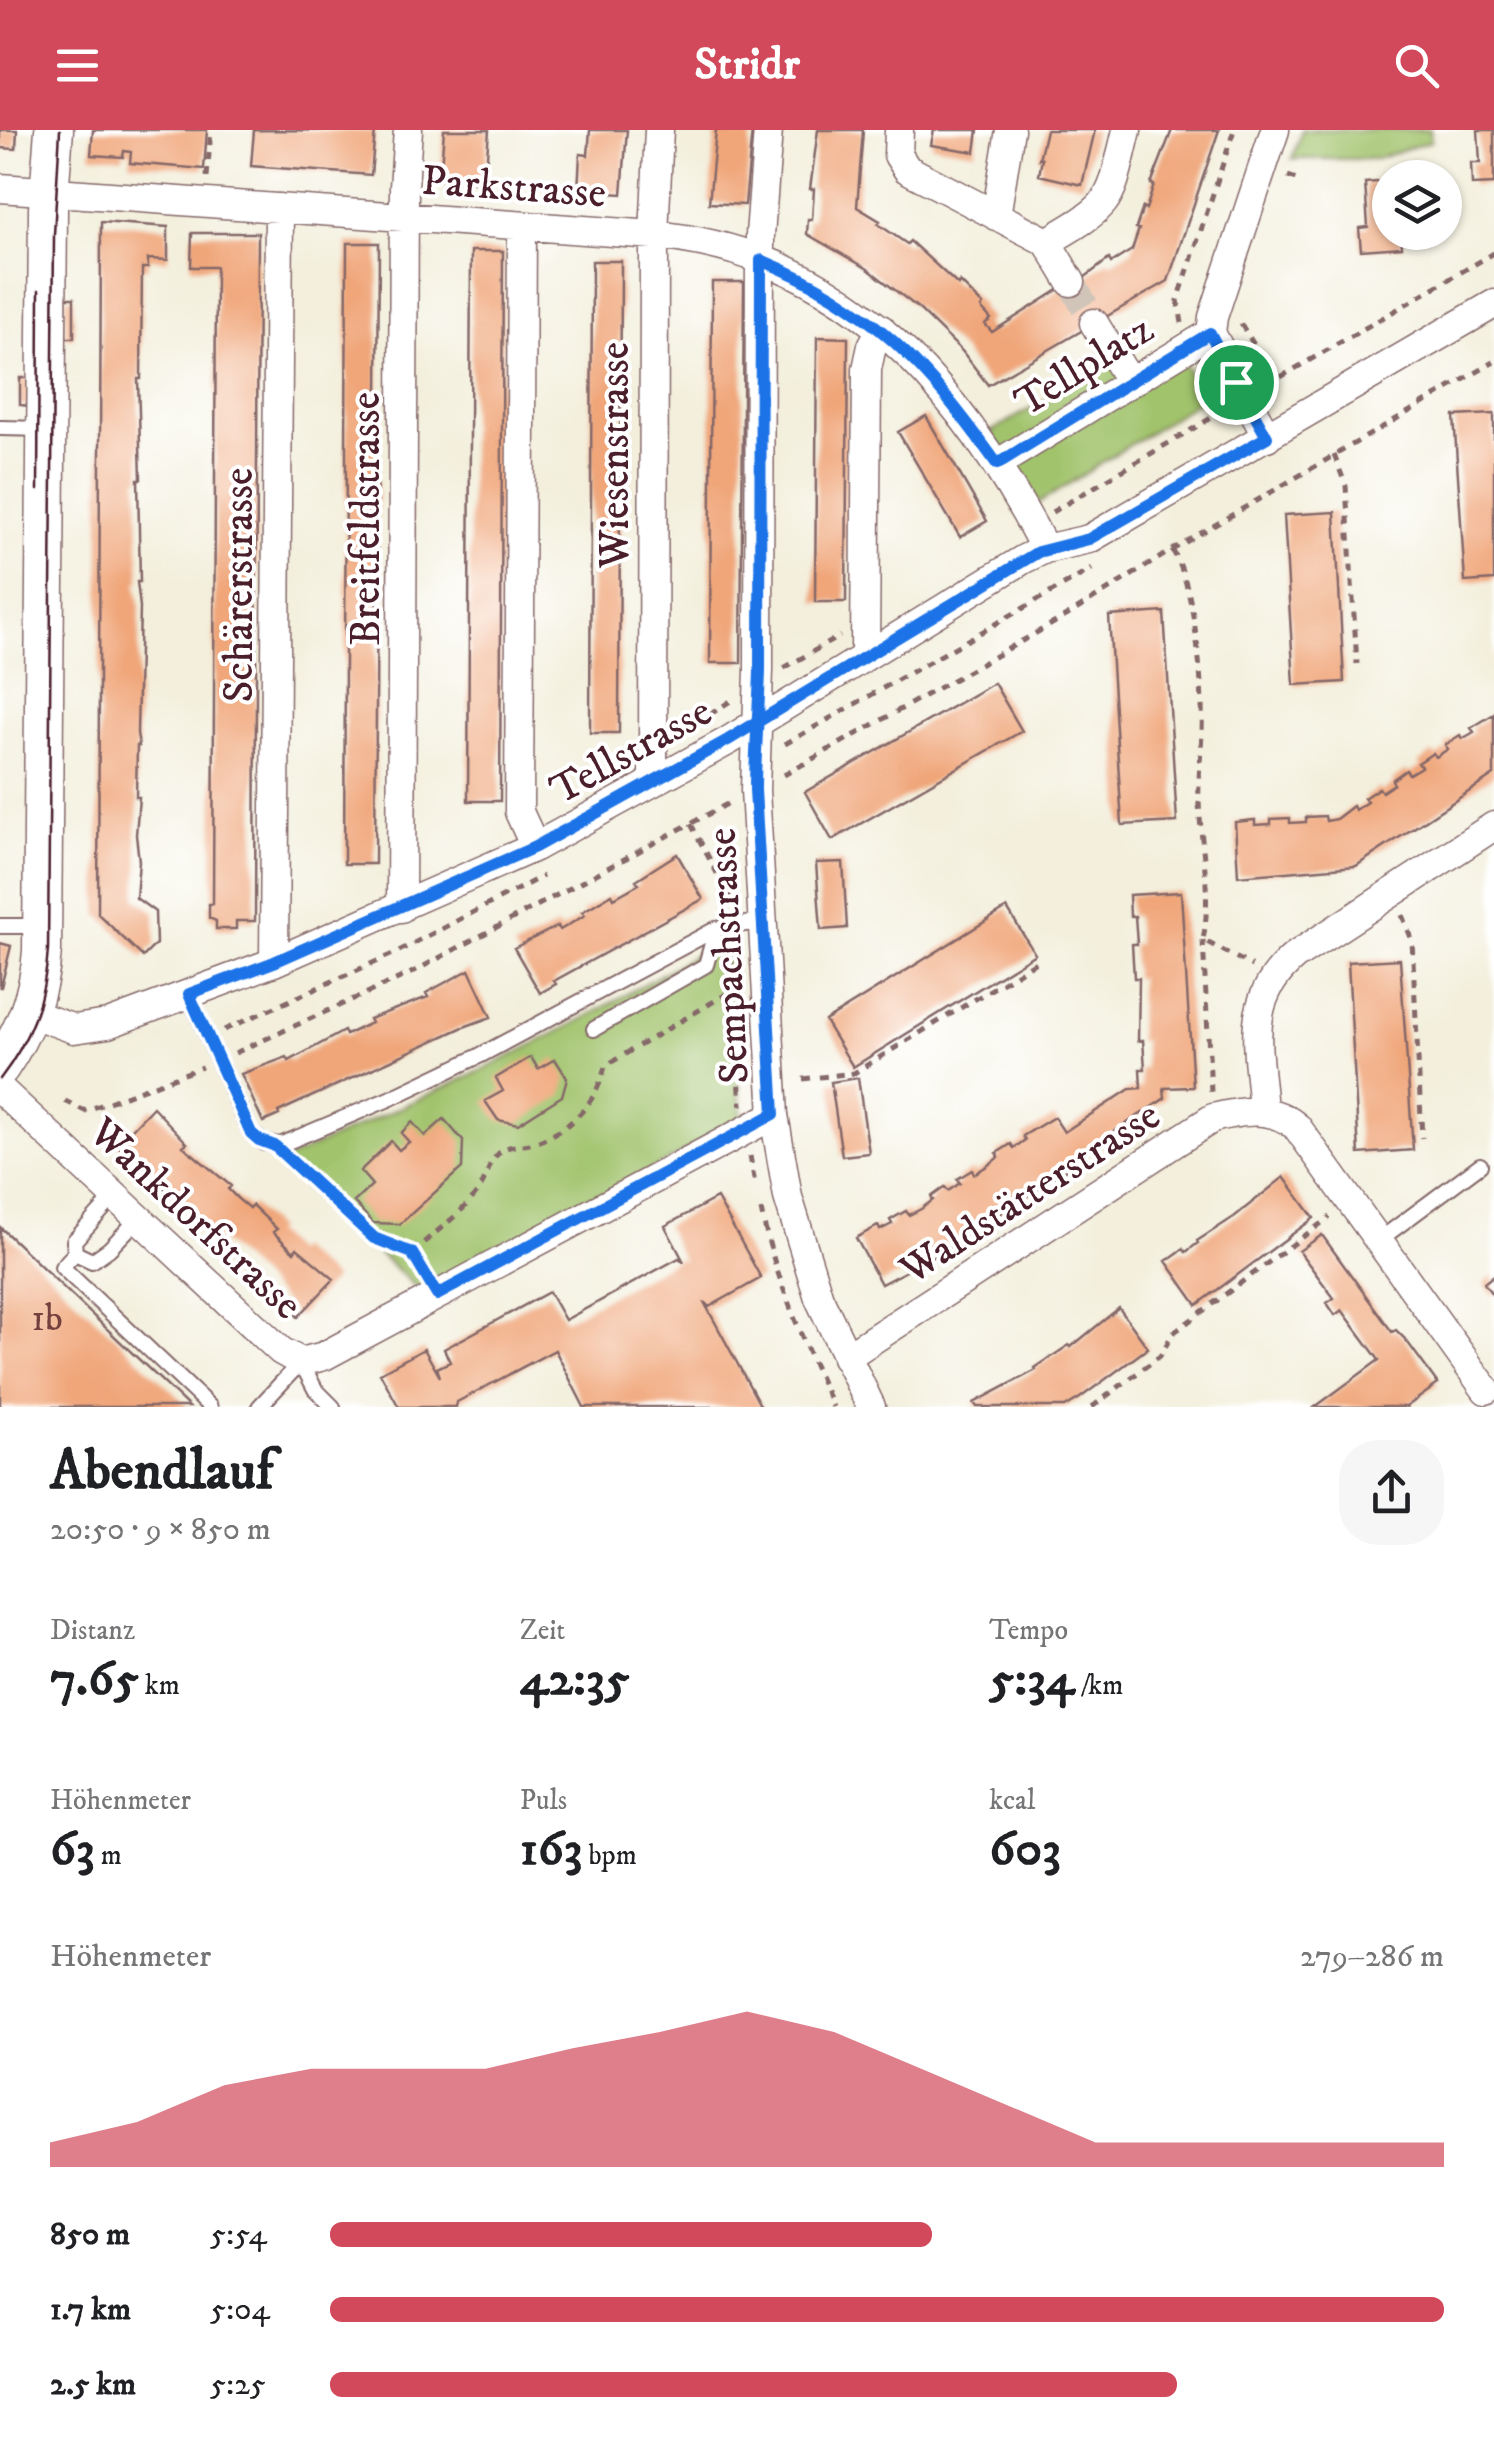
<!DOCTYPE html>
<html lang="de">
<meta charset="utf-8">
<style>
:root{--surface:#fff;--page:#f6f6f6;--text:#202124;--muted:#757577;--accent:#d1495b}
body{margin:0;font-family:"IM FELL DW Pica",serif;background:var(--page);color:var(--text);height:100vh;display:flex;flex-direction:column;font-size:38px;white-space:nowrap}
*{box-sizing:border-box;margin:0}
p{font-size:32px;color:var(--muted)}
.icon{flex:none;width:55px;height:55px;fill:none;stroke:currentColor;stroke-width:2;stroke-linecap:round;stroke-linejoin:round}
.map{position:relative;height:1277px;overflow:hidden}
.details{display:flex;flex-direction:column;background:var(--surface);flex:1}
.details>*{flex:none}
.buttons{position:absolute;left:1372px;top:30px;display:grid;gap:20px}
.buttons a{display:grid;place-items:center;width:90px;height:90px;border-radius:50%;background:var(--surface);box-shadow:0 2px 8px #0004;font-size:50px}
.pin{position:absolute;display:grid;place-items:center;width:85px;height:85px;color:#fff;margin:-42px;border:5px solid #fff;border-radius:50%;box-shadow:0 2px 10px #0007}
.round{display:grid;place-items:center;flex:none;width:105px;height:105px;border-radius:40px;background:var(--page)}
.headline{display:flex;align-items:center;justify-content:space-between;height:170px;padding:0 50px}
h1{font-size:55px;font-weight:700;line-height:75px}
.metrics{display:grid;grid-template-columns:repeat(3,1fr);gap:15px;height:170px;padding:10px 50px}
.metrics div{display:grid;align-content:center}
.metrics b{font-size:50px;font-weight:700}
.metrics small{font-size:28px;font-weight:400}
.metrics p{font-size:28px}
.chart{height:280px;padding:20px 50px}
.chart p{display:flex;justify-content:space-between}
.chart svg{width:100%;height:180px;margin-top:10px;fill:var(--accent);opacity:.7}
ul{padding:0 50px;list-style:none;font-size:32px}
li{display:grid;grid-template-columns:160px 120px 1fr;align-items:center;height:75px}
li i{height:25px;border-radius:12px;background:var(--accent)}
header{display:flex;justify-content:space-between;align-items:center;height:130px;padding:0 50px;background:var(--accent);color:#fff;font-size:45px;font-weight:700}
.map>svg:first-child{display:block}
.green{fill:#a1c36c;stroke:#76714c;stroke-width:2.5}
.building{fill:#f0a679}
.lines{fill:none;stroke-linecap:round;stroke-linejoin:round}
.street-tunnel{stroke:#d1c5b9;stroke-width:28;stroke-dasharray:28 14;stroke-linecap:butt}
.lane-casing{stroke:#856869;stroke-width:18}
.street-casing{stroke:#856869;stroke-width:31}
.secondary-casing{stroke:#856869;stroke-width:41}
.path{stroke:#856869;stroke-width:5;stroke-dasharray:8 8;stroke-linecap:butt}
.lane{stroke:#fff;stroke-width:14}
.street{stroke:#fff;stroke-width:28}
.secondary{stroke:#fff;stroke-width:38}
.tram{stroke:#4a1f2b;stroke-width:2.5}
.route-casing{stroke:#fff;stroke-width:20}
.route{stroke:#1a73e8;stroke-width:12}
.labels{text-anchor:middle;stroke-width:8;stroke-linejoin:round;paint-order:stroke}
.number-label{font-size:38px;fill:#74413e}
.street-label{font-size:42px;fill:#4a1f2b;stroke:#fff}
</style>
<header><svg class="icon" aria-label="menu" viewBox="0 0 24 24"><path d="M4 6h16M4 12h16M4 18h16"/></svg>Stridr<svg class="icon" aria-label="search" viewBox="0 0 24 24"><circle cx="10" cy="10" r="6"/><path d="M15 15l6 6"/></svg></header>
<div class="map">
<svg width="1494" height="1277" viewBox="0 0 1494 1277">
<rect width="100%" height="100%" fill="#fff"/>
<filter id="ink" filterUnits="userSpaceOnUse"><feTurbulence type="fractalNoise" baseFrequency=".01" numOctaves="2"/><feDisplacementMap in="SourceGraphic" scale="20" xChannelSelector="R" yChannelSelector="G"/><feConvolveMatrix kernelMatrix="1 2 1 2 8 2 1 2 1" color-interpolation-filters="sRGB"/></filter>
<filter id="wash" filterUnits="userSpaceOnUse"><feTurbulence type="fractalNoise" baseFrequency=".0048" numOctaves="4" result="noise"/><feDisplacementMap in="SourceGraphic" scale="40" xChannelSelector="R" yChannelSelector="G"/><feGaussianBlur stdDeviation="2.25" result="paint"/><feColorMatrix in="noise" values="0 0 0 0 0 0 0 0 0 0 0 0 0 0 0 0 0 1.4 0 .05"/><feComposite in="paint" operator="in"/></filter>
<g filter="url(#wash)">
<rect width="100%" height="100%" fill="#f3efdc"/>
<path class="green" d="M1302,0H1430L1431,11L1377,29H1292Z
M1179,224L1203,268L1039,373L989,303L1116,229L1130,253Z
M728,806L742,991L422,1163L280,1032L487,938L585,888Z"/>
<g id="blocks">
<path class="building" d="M0,0H17L16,19L0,18Z
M93,0H207L204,39L130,33L131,22L124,21L123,27L91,25Z
M254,0L375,1L371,45L251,36Z
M444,0H489L485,53L440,50Z
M590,0H627L622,64L578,61L580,24L588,25Z
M716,0H752L745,75L709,73Z
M818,0H863L857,77L880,91L878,94L907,114L910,111L958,155L960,152L983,175L981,178L991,189L985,194L992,202L1082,145L1084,148L1109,129L1111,133L1132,120L1139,99L1136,98L1143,77L1146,79L1154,55L1151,54L1172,0H1219L1168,151L988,255L962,221L918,178L868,139L807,104L808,89H812L814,59H810Z
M934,0H978L975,22L931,15Z
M1046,0H1095L1082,55L1039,45L1042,29H1039Z
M1478,0H1494V54L1472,55L1471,33H1480Z
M1390,51V102H1401L1402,117L1361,120L1359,98L1368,97L1365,53Z
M101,92L168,97V130L148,129V138H142L141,249H138L141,349H138L140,452H137L140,477L137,603L139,616H137L136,667H139L136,705L139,731L136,768L155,782L156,814L143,827L98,784Z
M192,103H258L255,791H236V799H216V791L209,788V774H213L216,137H191Z
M347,113H379L375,734H344Z
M471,121H503L500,671H468Z
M592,131H621L619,603H590Z
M712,152H744L741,533H710Z
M66,168H74V208H66Z
M817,207L848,208L846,472H815Z
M20,248H29V276L20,275Z
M1494,284V450L1465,452L1454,286Z
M926,286L987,391L960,407L898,302Z
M1335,382L1344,552L1294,555L1284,385Z
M1164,482L1177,692L1122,695L1109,486Z
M994,553L1022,601L832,710L805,662Z
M1494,584V645L1356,736L1238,746L1235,692L1255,690V695L1271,694V689L1290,688V693L1306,692V687L1325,686L1326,691L1336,689L1353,676L1355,680L1367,672L1364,668L1379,658L1382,662L1394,654L1392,650L1406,640L1409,644L1421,637L1418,633L1433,623L1436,627L1448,619L1445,615L1460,605L1462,609L1474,602L1471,598Z
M677,724L703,769L554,851L556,854L540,863L514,818L558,796L560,800L585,785L582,782L612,764L614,768L639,754L636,750Z
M843,732L847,798L821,800L816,733Z
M1181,762L1193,957L1164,958L1165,968L1079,1025L1082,1029L1049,1051L1048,1049L1041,1053L1042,1056L983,1095L980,1090L973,1094L977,1099L947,1119L916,1135L914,1133L909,1135L910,1139L881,1154L856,1108L878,1096L880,1100L892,1094L890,1090L906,1081L909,1085L921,1079L933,1070L931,1067L945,1057L948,1061L960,1053L957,1049L972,1040L974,1044L987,1036L999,1027L997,1023L1011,1014L1014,1018L1025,1010L1023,1006L1054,987L1064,1002L1130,959L1141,958L1140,939H1145L1143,910L1138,911L1139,848H1134L1132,814H1137L1135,786H1130L1129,765Z
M1007,778L1035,824L853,937L825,891Z
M0,813L11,816L1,857H0Z
M1400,829L1413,1020L1359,1024L1348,832Z
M469,840L491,887L461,898L278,982L279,985L263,992L241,944L287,927L289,931L344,901L346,905L371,893L369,889L428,867L426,863Z
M531,927L538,939L555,929L567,948L562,966L518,994L498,990L485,971L503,961L496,948Z
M858,948L869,1023L842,1026L831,952Z
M153,977L187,1013L183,1016L231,1056L228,1059L238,1069L249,1078L252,1075L277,1099L273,1102L294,1122L297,1118L334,1149L298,1187L255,1142L117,1015Z
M444,989L463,1011L462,1038L400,1094L373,1093L354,1072L372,1055L360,1041L391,1011L399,1020L409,1012L401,1003L412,992L425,1006Z
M1284,1047L1314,1088L1197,1175L1166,1131L1183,1119L1186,1122L1198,1113L1197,1111L1234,1087Z
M717,1068L761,1148L709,1177L704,1172L761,1277H584L555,1220L457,1272L456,1277H399L380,1243L424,1219L440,1247L437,1238L450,1232L444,1219L549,1162L565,1190L679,1128L684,1132L665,1096Z
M0,1097L189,1277H0Z
M1322,1105L1392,1202L1396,1200L1406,1210L1438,1254L1406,1277H1315L1379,1230L1342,1180L1335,1185L1327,1173L1334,1168L1299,1121Z
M1494,1145V1167L1484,1153Z
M1119,1178L1148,1218L1080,1268L1065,1277H977L974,1273L1036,1240L1035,1238L1069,1215L1071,1217Z"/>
</g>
</g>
<g filter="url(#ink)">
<use href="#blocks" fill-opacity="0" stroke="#856869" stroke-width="2.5"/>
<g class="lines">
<path class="street-tunnel" d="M1071,152L1094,193"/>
<defs>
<path id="lane" d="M0,298L46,299
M0,796H42
M189,865L251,1003L264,1013L280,1015L389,969L479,926L716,799L763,791
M594,899L706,835L716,799
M115,1066L74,1111L75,1123L92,1131L109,1119L139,1088
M1378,1111L1480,1035
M75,1123L62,1137L210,1277
M259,1277L301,1232L315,1259L333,1277"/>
<path id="street" d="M768,0L760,105L759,540L755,660L774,985L788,1067L819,1168L871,1277
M899,0L898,25L907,39L1047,112L1071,152
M0,58L654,105C847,123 961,258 1045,419
M996,86L1010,0
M522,98L519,682L535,717
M1047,112C1115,72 1109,75 1127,0
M1094,193L1130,252
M1267,307L1211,203L1213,187L1275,0
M997,334L1211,203
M865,525L867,239L872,216L881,199
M653,651L654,105L659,0
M401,778L404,57L408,0
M274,832L279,78
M30,883L74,899L108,894L274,832L535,717L728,611L1024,429L1045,419L1089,409L1494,174
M0,959L281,1221L301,1232L324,1226L774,985
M1263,981C1259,920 1242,870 1295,826L1494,696
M846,1227L1213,988C1243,981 1272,975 1297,997L1486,1260"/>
<path id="secondary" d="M0,937C25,900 39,865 42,821L48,79L54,0"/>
</defs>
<use href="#lane" class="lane-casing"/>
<use href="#street" class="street-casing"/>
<use href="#secondary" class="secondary-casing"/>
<path class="path" d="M1288,46L1303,51
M207,47L211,0
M1182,193L1178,170L1234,0
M1241,194L1266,234
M1267,255L1494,123
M1334,325L1346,356L1357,534
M1052,382L1223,281
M1172,420C1195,452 1204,560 1202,602C1201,625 1198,648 1199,671C1201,720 1212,762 1203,810L1252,836
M784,538L840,506
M683,602L732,570
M785,614L1092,439
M784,645L1068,485L1172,420L1494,232
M691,694L729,766L730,776
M1402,785L1412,810L1422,1008
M1203,810L1211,962
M731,827L741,976
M224,900L393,824L543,746
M235,923L411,843L729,673
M803,949L854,943L1036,832
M65,971L85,981L202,937
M750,1026L755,1054
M292,1031L374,1107L412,1123L423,1141
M761,1080C775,1148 804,1213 833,1277
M412,1123C433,1103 464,1083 480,1058C488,1047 488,1033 498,1024C508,1013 521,1017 534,1013C570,1000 597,973 605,936L733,860
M1092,1277L1160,1226L1173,1203L1330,1087"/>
<use href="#lane" class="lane"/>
<use href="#street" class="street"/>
<use href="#secondary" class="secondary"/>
<path class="tram" d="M38,360L39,160
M0,949C30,910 45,869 48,820L54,105L60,0"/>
</g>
</g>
<g class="lines" filter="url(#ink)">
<defs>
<path id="route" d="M1236,252L1267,307L1089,409L1038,422L728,610L535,717L274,832L189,864L251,1003L259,1010L275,1016L374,1108L412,1123L437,1165L774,984L755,660C755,620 759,580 760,540L761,130C873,176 928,237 997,334L1210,203L1236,252"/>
</defs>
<use href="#route" class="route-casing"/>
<use href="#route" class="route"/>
</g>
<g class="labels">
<g class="number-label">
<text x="47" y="1200">1b</text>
</g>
<g class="street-label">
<text transform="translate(514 55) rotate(4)" y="15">Parkstrasse</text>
<text transform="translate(1083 234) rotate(-32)" y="15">Tellplatz</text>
<text transform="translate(613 325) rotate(-90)" y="15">Wiesenstrasse</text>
<text transform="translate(364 389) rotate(-90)" y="15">Breitfeldstrasse</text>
<text transform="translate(237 455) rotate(-90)" y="15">Schärerstrasse</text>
<text transform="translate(630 619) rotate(-29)" y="15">Tellstrasse</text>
<text transform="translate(726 826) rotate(-93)" y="15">Sempachstrasse</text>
<text transform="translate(1029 1061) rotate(-33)" y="15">Waldstätterstrasse</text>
<text transform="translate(197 1087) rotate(43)" y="15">Wankdorfstrasse</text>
</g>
</g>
</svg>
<div class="buttons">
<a><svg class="icon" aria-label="layers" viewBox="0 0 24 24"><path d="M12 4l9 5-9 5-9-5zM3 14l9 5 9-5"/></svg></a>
</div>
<div class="pin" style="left:1236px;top:252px;background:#1e9e55"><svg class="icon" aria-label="arrive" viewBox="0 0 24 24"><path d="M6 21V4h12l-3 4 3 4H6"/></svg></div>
</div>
<section class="details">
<div class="headline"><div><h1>Abendlauf</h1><p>20:50 · 9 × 850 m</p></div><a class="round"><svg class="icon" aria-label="share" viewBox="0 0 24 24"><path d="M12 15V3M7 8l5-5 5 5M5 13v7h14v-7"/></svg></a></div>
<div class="metrics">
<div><p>Distanz</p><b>7.65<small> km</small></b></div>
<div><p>Zeit</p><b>42:35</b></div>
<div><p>Tempo</p><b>5:34<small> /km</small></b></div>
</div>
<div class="metrics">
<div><p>Höhenmeter</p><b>63<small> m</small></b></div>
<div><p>Puls</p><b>163<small> bpm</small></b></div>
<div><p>kcal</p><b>603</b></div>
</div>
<div class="chart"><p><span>Höhenmeter</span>279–286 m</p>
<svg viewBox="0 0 160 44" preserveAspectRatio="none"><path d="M0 44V38L10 33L20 24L30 20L40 20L50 20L60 15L70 11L80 6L90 11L100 20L110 29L120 38L130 38L140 38L150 38L160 38V44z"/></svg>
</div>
<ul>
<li><b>850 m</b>5:54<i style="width:54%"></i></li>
<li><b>1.7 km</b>5:04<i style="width:100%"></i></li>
<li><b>2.5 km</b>5:25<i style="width:76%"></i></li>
</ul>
</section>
